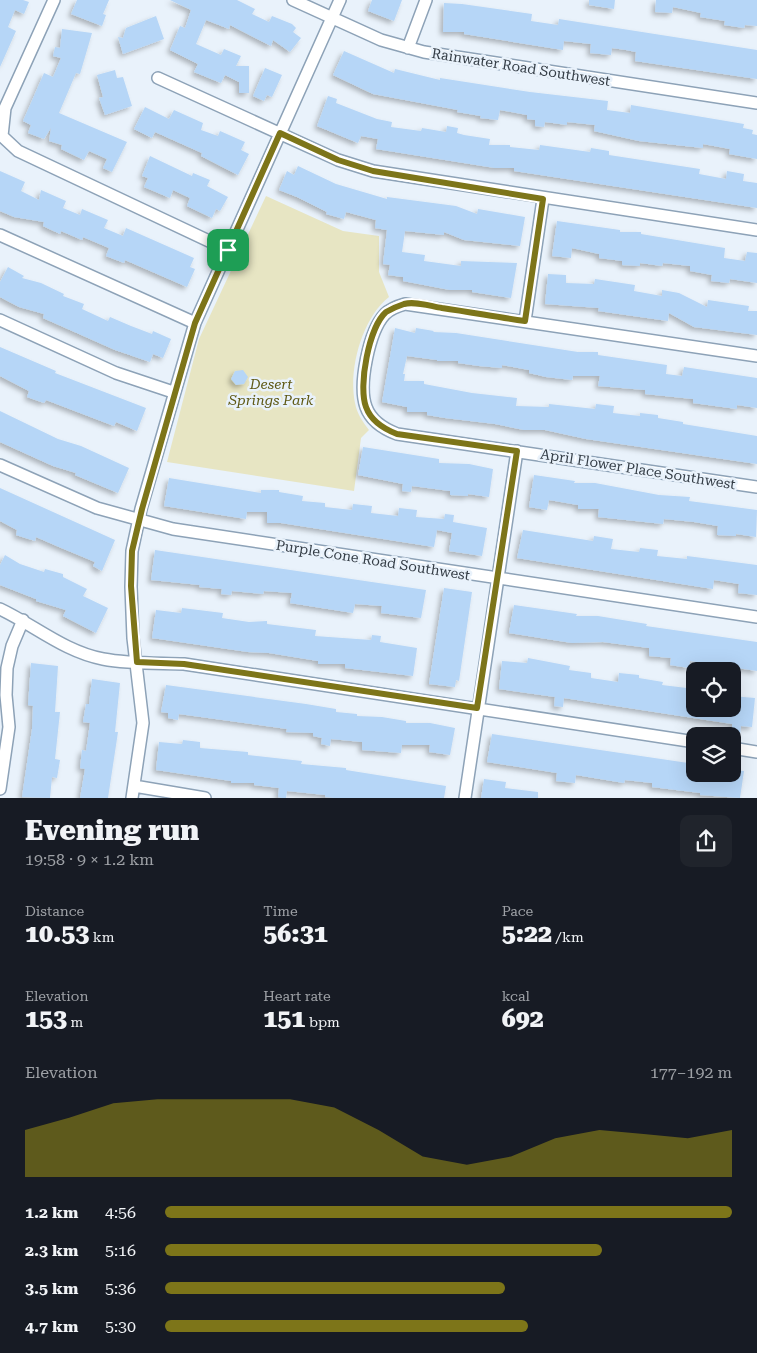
<!DOCTYPE html>
<meta charset="utf-8">
<style>
:root{--surface:#171b24;--page:#20242c;--text:#f1f3f6;--muted:#9ea1a6;--accent:#7d7519}
body{margin:0;font-family:"Roboto Serif",serif;background:var(--page);color:var(--text);height:100vh;display:flex;flex-direction:column;font-size:19px;white-space:nowrap}
*{box-sizing:border-box;margin:0}
p{font-size:16px;color:var(--muted)}
.icon{flex:none;width:28px;height:28px;fill:none;stroke:currentColor;stroke-width:2;stroke-linecap:round;stroke-linejoin:round}
.map{position:relative;height:798px;overflow:hidden}
.sheet{display:flex;flex-direction:column;background:var(--surface);flex:1}
.sheet>*{flex:none}
.buttons{position:absolute;left:686px;top:662px;display:grid;gap:10px}
.buttons a{display:grid;place-items:center;width:55px;height:55px;border-radius:10px;background:var(--surface);box-shadow:0 5px 20px #0002;font-size:25px}
.pin{position:absolute;display:grid;place-items:center;width:42px;height:42px;color:#fff;margin:-21px;border-radius:10px;box-shadow:0 2px 8px #0006}
.round{display:grid;place-items:center;flex:none;width:52px;height:52px;border-radius:10px;background:var(--page)}
.overview{display:flex;align-items:center;justify-content:space-between;height:85px;padding:0 25px}
h1{font-size:28px;font-weight:800;line-height:38px}
.metrics{display:grid;grid-template-columns:repeat(3,1fr);gap:8px;height:85px;padding:5px 25px}
.metrics div{display:grid;align-content:center}
.metrics b{font-size:25px;font-weight:800}
.metrics small{font-size:14px;font-weight:400}
.metrics p{font-size:14px}
.chart{height:140px;padding:10px 25px}
.chart p{display:flex;justify-content:space-between}
.chart svg{width:100%;height:90px;margin-top:5px;fill:var(--accent);opacity:.7}
ul{padding:0 25px;list-style:none;font-size:16px}
li{display:grid;grid-template-columns:80px 60px 1fr;align-items:center;height:38px}
li i{height:12px;border-radius:6px;background:var(--accent)}
.map>svg:first-child{display:block}
.green{fill:#e7e5c3}
.building{fill:#b6d6f7;filter:url(#shadow)}
.lines{fill:none;stroke-linecap:round;stroke-linejoin:round}
.minor-casing{stroke:#8da2b7;stroke-width:14}
.minor{stroke:#fff;stroke-width:11}
.route-casing{stroke:#fff;stroke-width:10}
.route{stroke:#7d7519;stroke-width:6}
.labels{text-anchor:middle;stroke-width:5;stroke-linejoin:round;paint-order:stroke}
.street-label{font-size:14px;fill:#343d46;stroke:#e9f2fb}
.park-label{font-size:14px;font-style:italic;fill:#5f5914;stroke:#e9f2fb}
</style>
<div class="map">
<svg width="757" height="798" viewBox="0 0 757 798">
<defs>
<filter id="shadow"><feDropShadow dx="-3" dy="3" stdDeviation="2.5" flood-color="#0004"/></filter>
</defs>
<rect width="100%" height="100%" fill="#e9f2fb"/>
<path class="green" d="M266,196L343,231L379,236V272L389,297C362,318 348,370 355,403C357,414 363,422 369,430L361,438L354,491L167,462L199,339Z"/>
<path class="building" d="M0,0H23L29,2L24,14L15,10L8,27L16,31L0,67Z
M77,0H109L103,14L106,15L102,26L71,14Z
M170,0H237L255,9L252,14L269,22L272,16L292,24L296,28L293,32L301,38L290,52L273,40L271,46L230,25L229,29L206,20L196,44L221,55L224,49L241,56L236,66H249V93H239V82L225,75L221,83L194,72L198,64L170,50L180,26L185,28L191,10Z
M372,0H402L394,21L368,11Z
M589,0H615L614,9L589,5Z
M656,0H757V26L745,25L744,28L724,25L725,21L700,17L701,13L673,7L672,13L655,12Z
M444,3L462,4L532,14L531,21L558,25L559,19L757,50V79L635,61L636,52L626,50L612,48L611,55L590,53L591,44L564,41L563,50L464,34V32H443Z
M156,16L164,39L123,54L118,37L123,38L126,28Z
M62,29L92,33L80,74L76,73L59,113L127,142L112,172L103,168L107,159L89,151L84,160L61,149L62,145L49,141L51,128L44,139L28,133L31,125L23,121L44,73L53,77L61,58L53,56L55,47L60,48Z
M344,51L394,73L395,69L440,80V78L530,92L608,101L607,110L630,113L631,105L744,124L743,128L753,130L752,134L757,135V159L729,154L730,149L703,144V148L639,141L594,131L595,125L567,122V125L545,122L544,127L535,126V120L527,119V115L500,110L498,120L480,118L481,116L457,112L458,110L373,94L333,75Z
M265,68L282,75L272,97L267,95L264,101L253,96Z
M115,70L117,78L123,77L132,106L105,115L99,98L103,97L97,75Z
M328,96L337,99L336,103L377,119L392,122L391,127L421,131L422,128L446,132L447,126L458,128L457,133L464,135L490,139L489,145H510V147L539,150L540,145L590,152L591,148L609,151V155L700,169L699,174L726,179L727,171L744,174L743,181L757,183V208L514,171V168H495L376,149L378,139L361,136L358,143L317,126Z
M145,107L169,119L174,110L203,123L201,130L218,136L220,131L245,142L241,150L249,154L238,175L201,156L202,153L155,132L152,138L134,129Z
M150,156L192,176L193,173L210,180L207,186L228,197L220,211L216,209L212,218L187,206L190,198L173,190L170,198L144,187L148,178L142,176Z
M298,166L336,184L387,199V197L456,206L477,214L478,209L525,217L520,246L464,240L444,232V235L405,231L402,252L425,255L424,261L461,266V261L517,263L511,298L472,292V290H450L403,281V277L388,275L390,265L383,264L387,230L375,228L376,220L346,212L344,219L326,214L327,212L297,197L279,190L287,171L294,175Z
M0,171L25,182L21,191L39,200L41,190L66,201L63,208L80,215L82,209L108,220L104,228L123,236L126,228L194,258L190,267L195,269L187,287L125,260L124,263L106,256L109,248L83,237L82,240L61,231L60,234L43,226L44,222L14,217L0,211Z
M557,221L620,230V232H641V234L725,248L724,258L745,261L747,252L757,253V283L730,279L729,283L711,281L712,275L690,271V266L663,263L662,266L640,263V266L622,265V261L599,258V254L572,248L571,258L552,256Z
M8,267L24,276L22,278L41,283L64,294L63,296L84,304L82,309L108,321L110,317L131,326L152,334L153,331L171,339L163,358L153,354L150,362L115,350L43,318L44,314L19,307L0,297V282Z
M548,274L566,275V283L594,284L595,279L635,285L634,291L662,296V290L679,293L707,307L708,300L749,306L748,311H757V335L694,327L669,313L668,321L598,311L599,308L545,304Z
M395,328L415,333L416,328L434,331L433,332L456,333L578,352H598V355L667,365L666,374L682,376L684,367L757,378V408L737,405V409L693,403V399L645,394V390L598,386L600,376H573L572,380L546,377L529,373V370L502,365V368L479,366L458,363V361H437V360L407,356L403,374H405L404,381H424V384L472,393L517,398L516,406L549,407V404L595,409L596,404L614,406L613,413L640,416V413L658,415V418L683,422V424L757,436V464L586,439L545,430H524L495,424L445,418L427,415V412H407V407L382,402Z
M0,347L56,371L55,373L146,408L137,431L116,422L114,426L46,400L44,403L27,397L29,391L0,376Z
M243,370L248,377L244,384L236,385L231,379L235,371Z
M0,411L58,439L81,446L129,468L118,493L75,475L76,473L53,466L0,442Z
M363,447L439,459V463L469,464L493,469L489,497L468,494V496L450,495V491L412,486L411,492L402,491L403,484L358,475Z
M534,475L575,481L574,483H595L659,495L690,497L689,501L757,510L756,537L736,534V536L717,535L718,526L694,522L664,519L663,524L598,517L599,509H578V505L549,500L547,510L529,507Z
M169,478L261,493V490H279V492L303,496L302,501L325,503V507L352,510L353,504L372,506L371,513L398,516L399,508L417,510L416,517L444,519L445,514L454,515L453,522L487,528L482,556L449,551L452,533L437,530L434,547L281,523H267V512H247L246,519L164,506Z
M0,488L115,540L102,571L93,566L95,562L59,547L36,537L35,541L16,535L17,530L0,521Z
M523,530L593,541L594,536L613,539L611,549L639,552L640,548L658,550L657,556L687,559V556L757,565V595L738,593L739,584L714,580L713,589L517,558Z
M155,550L426,590L421,618L381,613L382,606L355,604L353,613L290,603L292,593L264,591L263,594L232,591L231,595L221,594L222,589L199,587L200,585L151,580Z
M5,555L20,564L44,572L45,569L63,574V577L87,589L83,596L108,608L96,633L63,616L66,610L36,601V599L0,585V565Z
M444,588L472,592L459,681L456,680L455,687L429,684Z
M514,605L577,614L576,616H598L647,624L646,626L757,642V671L690,661L689,668L670,665L671,658L649,656V648L603,642L572,643L509,633Z
M182,608L223,613L222,618L249,622L267,621V624L316,630L315,636L371,640L372,635L381,636L380,642L417,648L413,676L345,668V664H318V661L269,653L248,652L152,638L156,610L181,613Z
M528,658L570,666L569,670L591,673V678L618,682L619,673L639,675V678L663,682L662,685L695,689V709H732V696L755,698L752,727L741,726L739,742L732,741V724L564,698L563,707L554,706L555,697L499,689L502,661L527,663Z
M31,663L58,666L55,712H60L55,759L60,760L57,778L52,777L50,798L22,797L32,729L33,706L28,705Z
M92,679L120,683L115,732H118L108,798H80L85,769L80,768L82,750L86,751L90,723L83,722L86,704H89Z
M166,685L306,704L336,709V712L357,714V716L382,717L406,721V723H430L455,728L450,755L429,752L430,745H402L401,753L362,750V742L331,739L330,746L321,744L322,738L313,736V733L286,732L287,729L179,714L178,720L168,718V713L161,712Z
M492,734L695,764V774H732V770L744,771L740,798L700,795V793L652,787V783L625,780L624,783L576,775L575,783L556,781L557,773L487,762Z
M183,740L200,742V748L248,752V755L302,761L301,764L346,768V770L446,786L444,798H335L325,797V795L287,791L286,798H282L278,797L279,788L254,785V783H231V781L156,770L159,742L182,744Z
M484,779L506,782L505,788L538,792V798H481Z"/>
<g class="lines">
<defs>
<path id="minor" d="M293,0L381,40L424,52L757,103
M408,48L426,0
M158,78L338,160L373,171L757,230
M2,136L18,151L228,250
M2,136L5,108L54,0
M0,235L195,323
M0,320L116,373L173,392
M525,321L543,199
M757,356L405,304C398,306 390,309 385,314C369,331 358,385 366,407C371,421 384,429 397,434L757,487
M0,465L97,508L173,529L757,617
M0,609C34,625 65,652 103,659C129,664 157,663 184,664L695,742
M732,748L757,752
M134,786L205,798
M0,789L9,727L6,695L7,668L12,646L23,620
M132,798L143,723L133,638L131,587L132,551L141,509L195,323L340,0
M465,798L517,451"/>
</defs>
<use href="#minor" class="minor-casing"/>
<use href="#minor" class="minor"/>
</g>
<g class="lines">
<defs>
<path id="route" d="M280,133L338,160L373,171L543,199L525,321C497,317 470,312 442,308C430,306 415,301 404,304C398,306 391,309 386,312C369,327 358,386 366,407C371,421 384,429 397,434L517,451L477,708L184,664L137,662L131,586L132,551L142,509L195,323Z"/>
</defs>
<use href="#route" class="route-casing"/>
<use href="#route" class="route"/>
</g>
<g class="labels">
<g class="street-label">
<text transform="translate(521 67) rotate(9)" y="5">Rainwater Road Southwest</text>
<text transform="translate(638 469) rotate(9)" y="5">April Flower Place Southwest</text>
<text transform="translate(373 560) rotate(9)" y="5">Purple Cone Road Southwest</text>
</g>
<g class="park-label">
<text x="271" y="389">Desert<tspan x="271" dy="16">Springs Park</tspan></text>
</g>
</g>
</svg>
<div class="buttons">
<a><svg class="icon" aria-label="locate" viewBox="0 0 24 24"><circle cx="12" cy="12" r="6"/><path d="M12 2v4M12 18v4M2 12h4M18 12h4"/></svg></a>
<a><svg class="icon" aria-label="layers" viewBox="0 0 24 24"><path d="M12 4l9 5-9 5-9-5zM3 14l9 5 9-5"/></svg></a>
</div>
<div class="pin" style="left:228px;top:250px;background:#1e9e55"><svg class="icon" aria-label="arrive" viewBox="0 0 24 24"><path d="M6 21V4h12l-3 4 3 4H6"/></svg></div>
</div>
<section class="sheet">
<div class="overview"><div><h1>Evening run</h1><p>19:58 · 9 × 1.2 km</p></div><a class="round"><svg class="icon" aria-label="share" viewBox="0 0 24 24"><path d="M12 15V3M7 8l5-5 5 5M5 13v7h14v-7"/></svg></a></div>
<div class="metrics">
<div><p>Distance</p><b>10.53<small> km</small></b></div>
<div><p>Time</p><b>56:31</b></div>
<div><p>Pace</p><b>5:22<small> /km</small></b></div>
</div>
<div class="metrics">
<div><p>Elevation</p><b>153<small> m</small></b></div>
<div><p>Heart rate</p><b>151<small> bpm</small></b></div>
<div><p>kcal</p><b>692</b></div>
</div>
<div class="chart"><p><span>Elevation</span>177–192 m</p>
<svg viewBox="0 0 160 44" preserveAspectRatio="none"><path d="M0 44V21L10 15L20 8L30 6L40 6L50 6L60 6L70 10L80 21L90 34L100 38L110 34L120 25L130 21L140 23L150 25L160 21V44z"/></svg>
</div>
<ul>
<li><b>1.2 km</b>4:56<i style="width:100%"></i></li>
<li><b>2.3 km</b>5:16<i style="width:77%"></i></li>
<li><b>3.5 km</b>5:36<i style="width:60%"></i></li>
<li><b>4.7 km</b>5:30<i style="width:64%"></i></li>
</ul>
</section>
